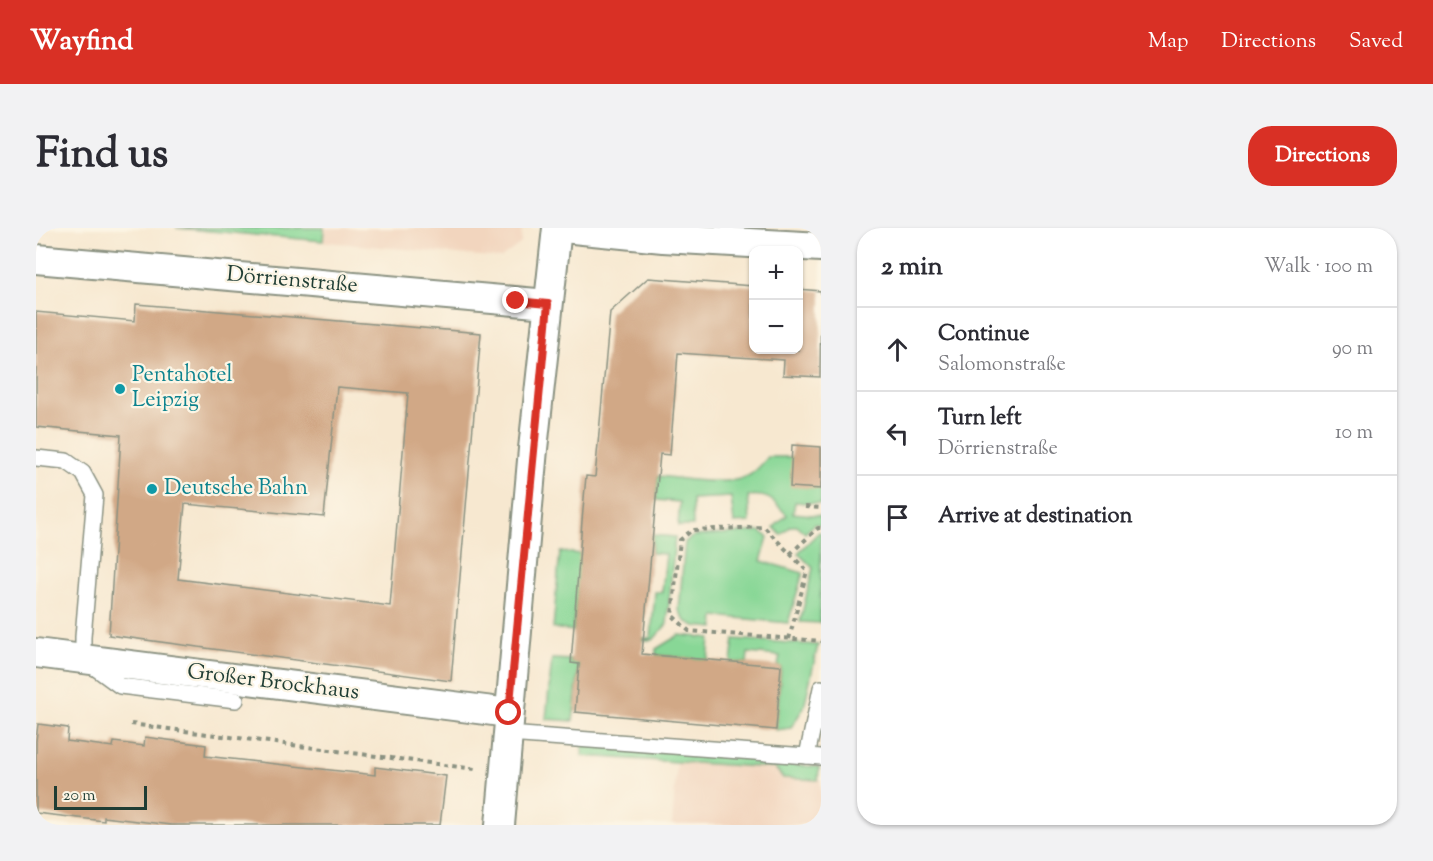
<!DOCTYPE html>
<meta charset="utf-8">
<style>
body{margin:0;font-family:"Sorts Mill Goudy",serif;background:#f2f2f3;color:#2b2b33}
.controls{position:absolute;right:18px;top:18px;display:grid;overflow:hidden;border-radius:12px;box-shadow:0 2px 4px #0004}
.controls button{width:54px;height:54px;display:grid;place-items:center;padding:0;border:0;border-bottom:2px solid #e1e1e2;background:#fff;color:#2b2b33;font:30px sans-serif}
.scale{position:absolute;left:18px;bottom:15px;width:93px;box-sizing:border-box;padding-left:6px;border:3px solid #1f3d34;border-top:0;font-size:16px;line-height:21px;white-space:nowrap;color:#1f3d34;-webkit-text-stroke:4px #fcf5e5;paint-order:stroke}
.stop{position:absolute;width:18px;height:18px;margin:-14px;border:4px solid #d93025;border-radius:50%;background:#fff}
.stop.end{background:#d93025;border-color:#fff;box-shadow:0 2px 6px #0008}
.list{margin:0;padding:0;list-style:none}
h2{display:flex;justify-content:space-between;align-items:center;height:78px;margin:0;padding:0 24px;font-size:26px}
h2 small{font-size:20px;font-weight:400;color:#7c7c81}
.list li{display:grid;grid-template-columns:39px 1fr auto;gap:18px;align-items:center;box-sizing:border-box;height:84px;padding:0 24px;border-top:2px solid #e1e1e2}
.list b{display:block;font-size:22px;white-space:nowrap}
.list p{margin:0;font-size:20px;white-space:nowrap;color:#7c7c81}
.list em{font-size:20px;font-style:normal;color:#7c7c81}
.icon{flex:none;width:33px;height:33px;fill:none;stroke:currentColor;stroke-width:2;stroke-linecap:round;stroke-linejoin:round}
.map{position:relative;flex:none;width:785px;height:597px;overflow:hidden;border-radius:24px}
header{display:flex;align-items:center;gap:36px;box-sizing:border-box;height:84px;padding:0 30px;background:#d93025;color:#fff}
header strong{font-size:28px}
nav{display:flex;gap:33px;margin-inline-start:auto;font-size:21px}
.intro{display:flex;align-items:center;justify-content:space-between;box-sizing:border-box;height:144px;padding:0 36px}
h1{margin:0;font-size:42px}
.button{padding:15px 27px;border-radius:24px;background:#d93025;color:#fff;font-size:21px;font-weight:700}
main{display:flex;gap:36px;padding:0 36px}
aside{flex:1;background:#fff;border-radius:24px;box-shadow:0 2px 4px #0004}
.map>svg:first-child{display:block}
.built{fill:#f2d5be}
.green{fill:#88d796;stroke:#548a65;stroke-width:1.5}
.building{fill:#d1a886;fill-rule:evenodd}
.lines{fill:none;stroke-linecap:round;stroke-linejoin:round}
.lane-casing{stroke:#8b9282;stroke-width:18}
.street-casing{stroke:#8b9282;stroke-width:32}
.path{stroke:#8b9282;stroke-width:4;stroke-dasharray:4.5 4.5;stroke-linecap:butt}
.lane{stroke:#fff;stroke-width:15}
.street{stroke:#fff;stroke-width:28}
.route{stroke:#d93025;stroke-width:8}
.culture-dot{fill:#0f9aa8;stroke:#fcf5e5;stroke-width:2}
.labels{text-anchor:middle;dominant-baseline:central;stroke-width:4.5;stroke-linejoin:round;paint-order:stroke}
.street-label{font-size:22px;fill:#1f3d34;stroke:#fcf5e5}
.culture-label{font-size:22px;fill:#0d838f;stroke:#fcf5e5;text-anchor:start}
</style>
<header>
<strong>Wayfind</strong>
<nav><a>Map</a><a>Directions</a><a>Saved</a></nav>
</header>
<div class="intro"><h1>Find us</h1><a class="button">Directions</a></div>
<main>
<div class="map">
<svg width="785" height="597" viewBox="0 0 785 597">
<rect width="100%" height="100%" fill="#fcf5e5"/>
<filter id="ink" filterUnits="userSpaceOnUse"><feTurbulence type="fractalNoise" baseFrequency=".0167" numOctaves="2"/><feDisplacementMap in="SourceGraphic" scale="12" xChannelSelector="R" yChannelSelector="G"/><feConvolveMatrix kernelMatrix="1 2 1 2 8 2 1 2 1" color-interpolation-filters="sRGB"/></filter>
<filter id="wash" filterUnits="userSpaceOnUse"><feTurbulence type="fractalNoise" baseFrequency=".008" numOctaves="4" result="noise"/><feDisplacementMap in="SourceGraphic" scale="24" xChannelSelector="R" yChannelSelector="G"/><feGaussianBlur stdDeviation="1.35" result="paint"/><feColorMatrix in="noise" values="0 0 0 0 0 0 0 0 0 0 0 0 0 0 0 0 0 1.4 0 .05"/><feComposite in="paint" operator="in"/></filter>
<g filter="url(#wash)">
<rect width="100%" height="100%" fill="#f7e8d0"/>
<g class="built">
<polygon points="140,0 486,0 485,15 465,30"/>
<polygon points="641,534 739,540 747,550 785,552 785,597 636,597"/>
</g>
<g class="green">
<polygon points="140,0 288,0 287,13"/>
<path d="M 732,229 L 756,229 L 785,261 L 785,276 L 759,274 L 757,285 L 785,288 L 785,297 L 779,296 L 769,305 L 761,298 L 755,298 L 745,307 L 738,299 L 751,287 C 737,273 733,265 712,268 L 714,294 L 698,295 L 695,269 L 656,271 L 657,298 L 642,298 L 644,274 L 620,272 L 622,248 C 646,250 691,259 712,248 C 720,244 726,236 732,229 Z"/>
<polygon points="724,303 732,309 725,333 767,345 752,395 679,388 678,400 659,398 649,393 643,382 649,314 658,308"/>
<polygon points="783,304 785,304 784,395 764,394 777,340 762,325"/>
<polygon points="617,307 639,309 631,396 617,412 608,412 608,410 615,410 619,364 626,364 630,326 615,325"/>
<polygon points="524,324 545,326 537,403 517,400"/>
<polygon points="643,407 674,410 672,432 620,427 620,421"/>
<polygon points="698,411 782,417 768,479 755,500 740,502 745,439 742,438 744,428 712,425 711,435 695,434"/>
<polygon points="516,431 535,432 535,435 543,436 537,493 510,491"/>
<polygon points="547,514 748,529 754,537 783,539 782,552 747,550 739,540 546,528"/>
</g>
<g id="blocks">
<g class="building">
<polygon points="612,50 717,58 717,122 762,122 762,61 785,63 784,149 747,147 748,132 642,125 634,227 624,226 606,426 745,438 740,502 539,484 543,436 535,435 546,293 550,248 559,249 574,84"/>
<path d="M 100,76 L 445,105 L 415,453 L 73,407 L 85,207 L 0,199 L 0,84 L 99,93 ZM 301,159 L 372,165 L 354,378 L 142,351 L 149,276 L 288,289 Z"/>
<polygon points="756,217 785,219 785,261 754,259"/>
<polygon points="2,496 32,500 31,513 77,519 78,514 108,518 109,509 170,517 169,528 339,547 339,539 410,548 404,597 135,597 68,589 68,593 0,585 0,513"/>
</g>
</g>
</g>
<g filter="url(#ink)">
<use href="#blocks" fill-opacity="0" stroke="#8b9282" stroke-width="1.5"/>
<g class="lines">
<g class="lane-casing">
<g id="lane">
<polyline points="0,230 30,233 47,245 59,267 47,409 47,431 84,458 200,472"/>
<polyline points="472,506 785,529"/>
<polyline points="771,528 785,460"/>
</g>
</g>
<g class="street-casing">
<g id="street">
<polyline points="527,0 627,10 785,19"/>
<polyline points="0,31 512,76"/>
<polyline points="0,425 473,485"/>
<polyline points="464,597 497,221 521,0"/>
</g>
</g>
<g class="path">
<polyline points="769,279 785,280"/>
<polyline points="754,326 782,300 785,300"/>
<polyline points="753,411 771,343 728,299 656,302 644,312 636,387 653,403 785,413"/>
<polyline points="95,496 439,541"/>
</g>
<use href="#lane" class="lane"/>
<use href="#street" class="street"/>
</g>
</g>
<g class="lines" filter="url(#ink)">
<polyline class="route" points="473,485 512,76 480,73"/>
</g>
<g class="culture-dot">
<circle cx="84" cy="161" r="6"/>
<circle cx="116" cy="261" r="6"/>
</g>
<g class="labels">
<g class="street-label">
<text transform="translate(256 53) rotate(5)">Dörrienstraße</text>
<text transform="translate(237 455) rotate(7)">Großer Brockhaus</text>
</g>
<g class="culture-label">
<text x="96" y="148">Pentahotel<tspan x="96" dy="25">Leipzig</tspan></text>
<text x="128" y="261">Deutsche Bahn</text>
</g>
</g>
</svg>
<div class="controls">
<button>+</button>
<button>−</button>
</div>
<div class="scale">20 m</div>
<div class="stop" style="left:473px;top:485px"></div>
<div class="stop end" style="left:480px;top:73px"></div>
</div>
<aside>
<h2>2 min<small>Walk · 100 m</small></h2>
<ul class="list">
<li><svg class="icon" aria-label="ahead" viewBox="0 0 24 24"><path d="M12 20V5M6 11l6-6 6 6"/></svg><div><b>Continue</b><p>Salomonstraße</p></div><em>90 m</em></li>
<li><svg class="icon" aria-label="left" viewBox="0 0 24 24"><path d="M17 20v-9H6M10 6l-5 5 5 5"/></svg><div><b>Turn left</b><p>Dörrienstraße</p></div><em>10 m</em></li>
<li><svg class="icon" aria-label="arrive" viewBox="0 0 24 24"><path d="M6 21V4h12l-3 4 3 4H6"/></svg><div><b>Arrive at destination</b></div></li>
</ul>
</aside>
</main>
